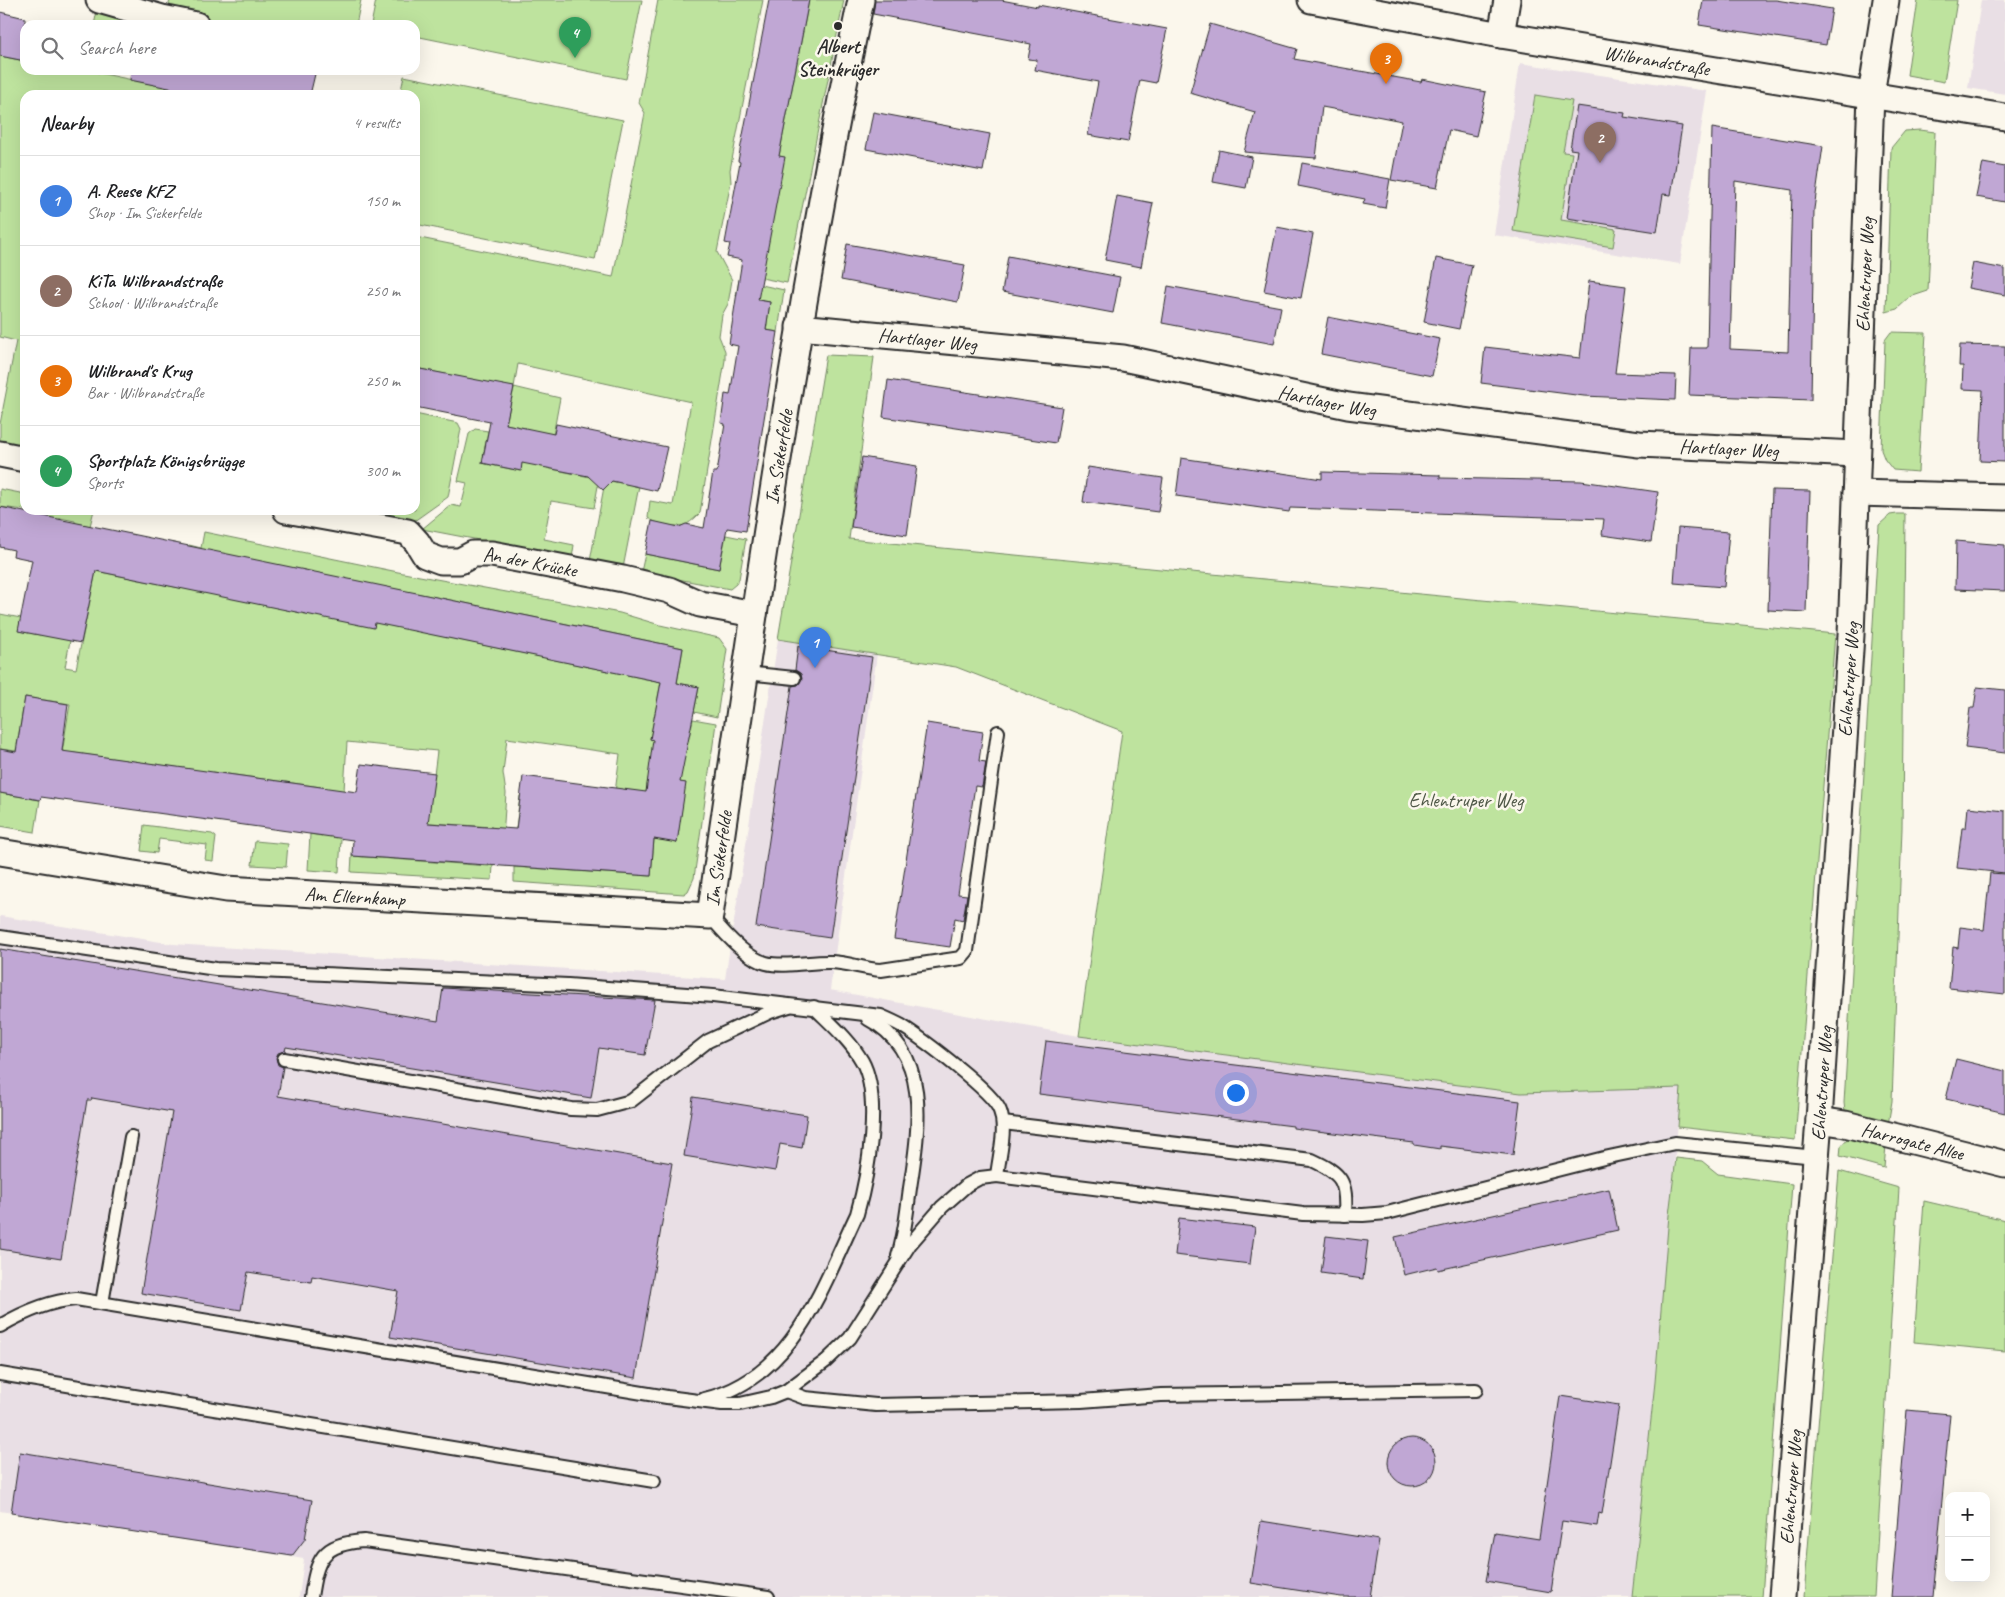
<!DOCTYPE html>
<meta charset="utf-8">
<style>
body{margin:0;font-family:Caveat,sans-serif;background:#f2f2f2;color:#202124}
.controls{position:absolute;right:15px;bottom:15px;display:grid;overflow:hidden;border-radius:10px;box-shadow:0 5px 20px #0002}
.controls button{width:45px;height:45px;display:grid;place-items:center;padding:0;border:0;border-bottom:1px solid #e0e0e0;background:#fff;color:#202124;font:25px sans-serif}
.you{position:absolute;left:1235px;top:1092px;width:18px;height:18px;margin:-12px;border:4px solid #fff;border-radius:50%;background:#1a73e8;box-shadow:0 0 0 8px #1a73e833}
.badge{display:grid;place-items:center;width:32px;height:32px;border-radius:50%;background:#7c3aed;color:#fff;font-size:16px;font-weight:700}
.pin{position:absolute;translate:-50% -41px;filter:drop-shadow(0 1px 2px #0008)}
.pin::after{content:'';position:absolute;top:26px;width:18px;height:15px;background:inherit;clip-path:polygon(0 0,100% 0,50% 100%)}
.list{margin:0;padding:0;list-style:none}
h2{display:flex;justify-content:space-between;align-items:center;height:65px;margin:0;padding:0 20px;font-size:21px}
h2 small{font-size:16px;font-weight:400;color:#757577}
.list li{display:grid;grid-template-columns:32px 1fr auto;gap:15px;align-items:center;box-sizing:border-box;height:90px;padding:0 20px;border-top:1px solid #e0e0e0}
.list b{display:block;font-size:19px;white-space:nowrap}
.list p{margin:0;font-size:16px;white-space:nowrap;color:#757577}
.list em{font-size:16px;font-style:normal;color:#757577}
.icon{flex:none;width:28px;height:28px;fill:none;stroke:currentColor;stroke-width:2;stroke-linecap:round;stroke-linejoin:round}
.map{position:relative;flex:none;width:2005px;height:1597px;overflow:hidden}
.search{position:absolute;background:#fff;box-shadow:0 5px 20px #0002;left:20px;top:20px;width:400px;height:55px;display:flex;align-items:center;gap:12px;box-sizing:border-box;padding:0 18px;border-radius:15px;color:#757577;font-size:19px}
.panel{position:absolute;background:#fff;box-shadow:0 5px 20px #0002;left:20px;top:90px;width:400px;height:425px;border-radius:15px}
.map>svg:first-child{display:block}
.built{fill:#e9dfe5}
.green{fill:#bee39e;stroke:#748764}
.building{fill:#c0a7d4;stroke:#2b2b2b;fill-rule:evenodd}
.lines{fill:none;stroke-linecap:round;stroke-linejoin:round}
.service-casing{stroke:#2b2b2b;stroke-width:16}
.minor-casing{stroke:#2b2b2b;stroke-width:29}
.service{stroke:#fbf7ec;stroke-width:12}
.minor{stroke:#fbf7ec;stroke-width:25}
.poi-dot{fill:#2b2b2b;stroke:#fbf7ec;stroke-width:2}
.labels{text-anchor:middle;dominant-baseline:central;stroke-width:5;stroke-linejoin:round;paint-order:stroke}
.poi-label{font-size:20px;font-weight:bold;fill:#2b2b2b;stroke:#fbf7ec}
.street-label{font-size:20px;fill:#2b2b2b;stroke:#fbf7ec}
.park-label{font-size:20px;fill:#505948;stroke:#fbf7ec}
</style>
<div class="map">
<svg width="2005" height="1597" viewBox="0 0 2005 1597">
<rect width="100%" height="100%" fill="#fbf7ec"/>
<filter id="ink" filterUnits="userSpaceOnUse"><feTurbulence type="fractalNoise" baseFrequency=".02" numOctaves="2"/><feDisplacementMap in="SourceGraphic" scale="10" xChannelSelector="R" yChannelSelector="G"/><feConvolveMatrix kernelMatrix="1 2 1 2 8 2 1 2 1" color-interpolation-filters="sRGB"/></filter>
<g filter="url(#ink)">
<g class="built">
<polygon points="1981,0 2005,0 2005,94 1968,88"/>
<polygon points="1520,63 1707,91 1680,264 1494,235"/>
<polygon points="778,639 877,654 830,990 1079,1036 1521,1093 1681,1088 1655,1382 1632,1597 299,1597 304,1559 0,1511 0,916 173,944 725,979"/>
</g>
<g class="green">
<polygon points="170,0 361,0 356,25 232,25 167,12"/>
<polygon points="376,0 642,0 626,79 415,36 415,25 371,25"/>
<path d="M 658,0 L 763,0 L 730,170 L 731,182 L 717,252 L 732,280 L 728,304 L 722,315 L 719,336 L 725,351 L 725,360 L 700,513 C 696,517 692,521 687,524 C 678,529 656,524 648,518 L 650,501 L 673,505 L 691,402 L 518,364 L 514,387 L 560,398 L 547,468 L 595,478 L 598,486 L 594,508 L 551,501 L 544,539 L 574,545 L 572,558 L 422,529 L 451,505 L 461,507 L 467,483 L 458,481 L 469,434 L 475,429 L 488,431 L 482,463 L 520,471 L 529,429 L 506,424 L 514,388 L 415,368 L 415,237 L 613,277 L 645,113 L 639,103 Z"/>
<polygon points="809,0 844,0 787,283 761,278 779,156"/>
<polygon points="1918,0 1957,0 1944,82 1907,75"/>
<polygon points="97,11 164,25 94,25"/>
<polygon points="0,56 25,61 25,70 85,70 204,95 25,95 25,446 0,441 0,424 16,341 0,337"/>
<polygon points="404,76 623,120 595,260 415,224 415,95 400,95"/>
<polygon points="1535,95 1572,101 1563,152 1572,153 1561,220 1616,229 1613,247 1513,231"/>
<polygon points="1920,130 1935,132 1928,291 1910,297 1897,309 1886,312 1891,148 1905,131"/>
<polygon points="739,280 784,290 778,332 766,330 770,302 736,296"/>
<polygon points="1891,332 1926,333 1918,472 1893,470 1885,460 1881,450 1885,340"/>
<polygon points="826,355 874,357 849,539 1835,634 1795,1140 1678,1127 1681,1088 1521,1093 1079,1036 1122,731 956,667 778,639"/>
<polygon points="415,414 458,423 461,429 448,497 410,524 375,516 376,510 415,510"/>
<polygon points="610,481 639,486 623,568 590,561 604,487"/>
<polygon points="0,489 25,494 25,510 94,510 90,526 75,523 75,521 60,518 60,520 25,513 25,510 0,507"/>
<polygon points="1897,514 1905,514 1902,828 1892,1101 1888,1125 1850,1114 1845,1111 1844,1103 1879,525 1890,515"/>
<polygon points="204,532 398,572 620,613 660,625 719,638 727,649 717,717 694,712 699,687 677,683 683,648 416,593 407,629 661,682 650,739 687,746 693,719 716,723 694,878 688,891 684,894 514,882 514,867 651,876 654,839 677,842 685,783 648,778 640,837 560,831 561,816 546,816 545,830 516,828 520,796 613,808 620,754 507,738 503,773 506,793 502,852 494,852 492,880 351,872 352,856 489,866 492,827 355,818 358,789 431,799 437,751 347,742 339,872 308,870 310,834 322,836 328,788 213,772 210,790 204,790 204,785 194,784 193,788 187,787 189,769 74,753 72,761 61,759 70,704 25,697 16,751 0,749 0,614 21,618 19,631 40,635 43,619 73,625 65,667 76,669 96,571 180,588 183,575 188,576 191,562 186,561 189,545 201,548"/>
<polygon points="726,535 746,539 739,579 736,584 730,589 641,572 645,554 719,569"/>
<polygon points="0,793 40,800 35,832 0,826"/>
<polygon points="144,825 212,834 216,837 213,861 205,860 207,845 159,839 157,853 141,851"/>
<polygon points="255,841 288,844 286,867 252,865"/>
<polygon points="1853,1138 1886,1145 1884,1168 1840,1156 1841,1146 1847,1139"/>
<polygon points="1676,1158 1702,1161 1718,1174 1792,1184 1762,1597 1632,1597 1655,1382 1669,1215"/>
<polygon points="1839,1171 1899,1188 1874,1597 1804,1597"/>
<polygon points="1924,1201 2005,1220 2005,1351 1914,1342"/>
</g>
<g class="building">
<polygon points="769,0 809,0 779,156 785,157 758,300 770,302 766,330 778,332 746,531 727,528 719,569 645,554 652,521 679,527 686,524 704,528 713,472 717,472 725,424 721,423 725,394 730,395 738,346 729,344 742,260 727,257 730,244 725,243 740,162 738,161"/>
<polygon points="875,0 1001,0 1038,7 1038,5 1167,29 1156,83 1140,80 1128,142 1088,135 1098,82 1035,70 1037,60 1028,59 1031,44 873,14"/>
<polygon points="1703,0 1776,0 1832,9 1826,45 1699,25"/>
<polygon points="0,12 25,18 25,61 0,56"/>
<polygon points="1210,24 1297,49 1294,59 1421,82 1422,79 1486,92 1476,136 1449,130 1437,188 1391,180 1402,121 1361,113 1360,114 1322,107 1316,158 1244,152 1255,112 1190,93"/>
<polygon points="131,70 316,70 310,95 203,95 130,80"/>
<polygon points="1577,106 1625,113 1624,117 1682,126 1671,195 1663,194 1657,232 1567,218 1577,150 1570,149"/>
<polygon points="873,112 990,134 983,171 866,149"/>
<path d="M 1712,128 L 1823,146 L 1814,209 L 1811,400 L 1689,395 L 1691,348 L 1707,348 ZM 1735,181 L 1792,190 L 1788,352 L 1730,349 Z"/>
<polygon points="1219,150 1252,157 1246,188 1213,182"/>
<polygon points="1302,163 1390,179 1385,208 1363,204 1365,199 1298,186"/>
<polygon points="1983,163 2005,167 2005,202 1976,197"/>
<polygon points="1117,196 1153,203 1141,267 1105,260"/>
<polygon points="1277,227 1313,234 1301,298 1264,291"/>
<polygon points="847,244 965,265 958,302 841,280"/>
<polygon points="1008,256 1120,277 1113,313 1002,292"/>
<polygon points="1436,258 1472,265 1459,329 1424,322"/>
<polygon points="1973,263 2005,269 2005,295 1968,288"/>
<polygon points="1589,281 1626,286 1615,373 1676,375 1675,400 1584,396 1481,383 1485,347 1580,358"/>
<polygon points="1168,286 1281,307 1274,344 1162,323"/>
<polygon points="1328,317 1440,339 1432,376 1321,354"/>
<polygon points="1960,345 2005,346 2005,462 1980,461 1983,390 1962,389 1963,366 1959,366"/>
<polygon points="415,368 514,387 506,424 554,434 556,424 667,447 657,491 612,481 603,490 588,476 522,463 521,471 482,463 490,422 415,407"/>
<polygon points="888,380 1062,407 1056,443 883,417"/>
<polygon points="862,457 917,466 907,535 851,527"/>
<polygon points="1181,458 1322,479 1322,472 1440,475 1440,478 1581,481 1658,492 1651,542 1602,535 1604,519 1290,508 1289,512 1176,496"/>
<polygon points="1088,467 1163,478 1158,512 1083,502"/>
<polygon points="1772,490 1810,491 1806,612 1768,610"/>
<polygon points="0,507 683,648 677,683 699,687 680,782 686,783 677,843 654,839 651,876 352,856 353,840 41,797 40,800 0,793 0,749 16,752 25,697 68,704 62,751 357,792 361,764 435,773 428,823 516,829 523,776 646,792 653,740 650,739 661,682 375,623 374,628 96,571 81,643 18,631 32,560 13,556 14,550 0,547"/>
<polygon points="1678,528 1729,532 1724,587 1674,583"/>
<polygon points="1956,541 2005,545 2005,591 1955,589"/>
<polygon points="798,646 872,657 830,938 756,927 792,686 798,685 802,679 801,674 795,670"/>
<polygon points="1977,687 2005,690 2005,753 1965,748 1970,708 1974,708"/>
<polygon points="927,723 983,732 979,761 986,762 982,787 975,786 958,894 967,895 963,920 955,918 950,947 894,939"/>
<polygon points="1968,807 2005,811 2005,873 1957,868 1962,828 1966,828"/>
<polygon points="1990,873 2005,874 2005,994 1949,988 1953,947 1958,948 1960,927 1984,930"/>
<polygon points="0,949 438,1021 443,988 655,1000 645,1055 599,1048 591,1098 286,1047 285,1051 278,1053 276,1058 278,1065 283,1067 278,1096 672,1163 636,1378 390,1337 398,1291 312,1276 311,1282 248,1272 241,1310 141,1293 172,1112 92,1098 91,1100 87,1100 61,1259 0,1249"/>
<polygon points="1046,1041 1520,1101 1513,1155 1440,1146 1440,1149 1414,1145 1414,1143 1293,1128 1293,1126 1039,1094"/>
<polygon points="1956,1059 2005,1071 2005,1113 1946,1099"/>
<polygon points="693,1097 807,1115 802,1148 780,1144 775,1171 684,1156"/>
<polygon points="1609,1189 1618,1230 1438,1270 1437,1267 1404,1275 1395,1237"/>
<polygon points="1179,1218 1255,1227 1250,1264 1175,1255"/>
<polygon points="1326,1236 1368,1241 1363,1279 1321,1273"/>
<polygon points="1560,1396 1619,1405 1602,1514 1599,1513 1597,1526 1562,1521 1551,1592 1486,1581 1495,1532 1539,1539"/>
<polygon points="1907,1410 1950,1414 1933,1597 1891,1597"/>
<circle cx="1412" cy="1462" r="24"/>
<polygon points="20,1452 312,1500 305,1539 292,1556 11,1513"/>
<polygon points="1261,1521 1379,1540 1370,1597 1341,1597 1251,1583"/>
</g>
<g class="lines">
<g class="service-casing">
<g id="service">
<polyline points="746,673 794,678"/>
<path d="M 710,916 C 723,932 746,958 766,963 C 785,968 812,961 832,962 C 849,963 864,969 881,970 L 961,958 L 967,951 L 998,732"/>
<path d="M 0,937 L 216,969 L 568,985 L 713,996 L 881,1016 C 888,1019 895,1022 902,1026 C 921,1038 994,1092 1000,1111 C 1007,1130 999,1156 997,1176 L 1303,1214 L 1363,1215 L 1387,1213 L 1604,1158 L 1675,1143 L 1816,1157"/>
<path d="M 868,1019 C 932,1052 919,1129 910,1188 C 907,1210 905,1234 898,1256"/>
<polyline points="284,1059 571,1109 597,1110 631,1101 708,1041 770,1012 789,1006"/>
<path d="M 1003,1123 L 1312,1160 C 1342,1174 1347,1181 1345,1215"/>
<polyline points="102,1303 131,1137"/>
<path d="M 0,1326 C 24,1312 49,1301 76,1299 L 667,1397 L 722,1404 L 740,1404 L 771,1397 L 786,1391 L 826,1361 L 850,1338 L 910,1244 L 942,1207 L 967,1185 L 980,1178 L 997,1176"/>
<polyline points="0,1374 654,1481"/>
<polyline points="786,1391 805,1398 876,1405 1081,1401 1161,1395 1476,1390"/>
<path d="M 704,1399 C 793,1379 822,1287 857,1214 C 868,1176 882,1097 862,1061 C 850,1040 831,1024 814,1007"/>
<path d="M 311,1597 C 317,1559 321,1544 364,1541 L 768,1597"/>
</g>
</g>
<g class="minor-casing">
<g id="minor">
<polyline points="99,0 162,18 196,25"/>
<path id="s1" d="M 1311,0 L 1501,35 L 2005,117"/>
<polyline points="1501,35 1507,0"/>
<path id="s2" d="M 799,327 L 1123,358 L 1348,406 L 1639,444 L 1857,454"/>
<polyline points="0,454 25,459"/>
<polyline points="1856,493 2005,497"/>
<path id="s3" d="M 286,510 L 408,532 L 417,542 L 425,555 L 441,561 L 460,561 L 473,554 L 492,554 L 623,579 L 669,590 L 700,604 L 754,614"/>
<path id="s4" d="M 0,852 L 226,889 L 710,916 C 754,610 798,303 861,0"/>
<path id="s5" d="M 1819,1120 L 1845,1124 L 2005,1164"/>
<path id="s6" d="M 1782,1597 L 1819,1120 L 1851,635 L 1871,95 L 1886,0"/>
</g>
</g>
<use href="#service" class="service"/>
<use href="#minor" class="minor"/>
</g>
</g>
<circle class="poi-dot" cx="838" cy="26" r="5"/>
<g class="labels">
<g class="poi-label">
<text x="838" y="46">Albert<tspan x="838" dy="23">Steinkrüger</tspan></text>
</g>
<g class="street-label">
<text stroke="none"><textPath href="#s1" startOffset="351">Wilbrandstraße</textPath></text>
<text stroke="none"><textPath href="#s6" startOffset="1325">Ehlentruper Weg</textPath></text>
<text stroke="none"><textPath href="#s2" startOffset="129">Hartlager Weg</textPath></text>
<text stroke="none"><textPath href="#s2" startOffset="534">Hartlager Weg</textPath></text>
<text stroke="none"><textPath href="#s2" startOffset="939">Hartlager Weg</textPath></text>
<text stroke="none"><textPath href="#s4" startOffset="1178">Im Siekerfelde</textPath></text>
<text stroke="none"><textPath href="#s3" startOffset="261">An der Krücke</textPath></text>
<text stroke="none"><textPath href="#s6" startOffset="920">Ehlentruper Weg</textPath></text>
<text stroke="none"><textPath href="#s4" startOffset="772">Im Siekerfelde</textPath></text>
<text stroke="none"><textPath href="#s4" startOffset="358">Am Ellernkamp</textPath></text>
<text stroke="none"><textPath href="#s6" startOffset="515">Ehlentruper Weg</textPath></text>
<text stroke="none"><textPath href="#s5" startOffset="96">Harrogate Allee</textPath></text>
<text stroke="none"><textPath href="#s6" startOffset="110">Ehlentruper Weg</textPath></text>
</g>
<g class="park-label">
<text x="1466" y="800">Ehlentruper Weg</text>
</g>
</g>
</svg>
<div class="controls">
<button>+</button>
<button>−</button>
</div>
<div class="you"></div>
<div class="pin badge" style="left:815px;top:668px;background:#3f7fe0">1</div>
<div class="pin badge" style="left:1600px;top:163px;background:#8d6e63">2</div>
<div class="pin badge" style="left:1386px;top:84px;background:#e8710a">3</div>
<div class="pin badge" style="left:575px;top:58px;background:#2e9e5b">4</div>
<div class="search"><svg class="icon" aria-label="search" viewBox="0 0 24 24"><circle cx="10" cy="10" r="6"/><path d="M15 15l6 6"/></svg>Search here</div>
<section class="panel">
<h2>Nearby<small>4 results</small></h2>
<ul class="list">
<li><span class="badge" style="background:#3f7fe0">1</span><div><b>A. Reese KFZ</b><p>Shop · Im Siekerfelde</p></div><em>150 m</em></li>
<li><span class="badge" style="background:#8d6e63">2</span><div><b>KiTa Wilbrandstraße</b><p>School · Wilbrandstraße</p></div><em>250 m</em></li>
<li><span class="badge" style="background:#e8710a">3</span><div><b>Wilbrand's Krug</b><p>Bar · Wilbrandstraße</p></div><em>250 m</em></li>
<li><span class="badge" style="background:#2e9e5b">4</span><div><b>Sportplatz Königsbrügge</b><p>Sports</p></div><em>300 m</em></li>
</ul>
</section>
</div>
